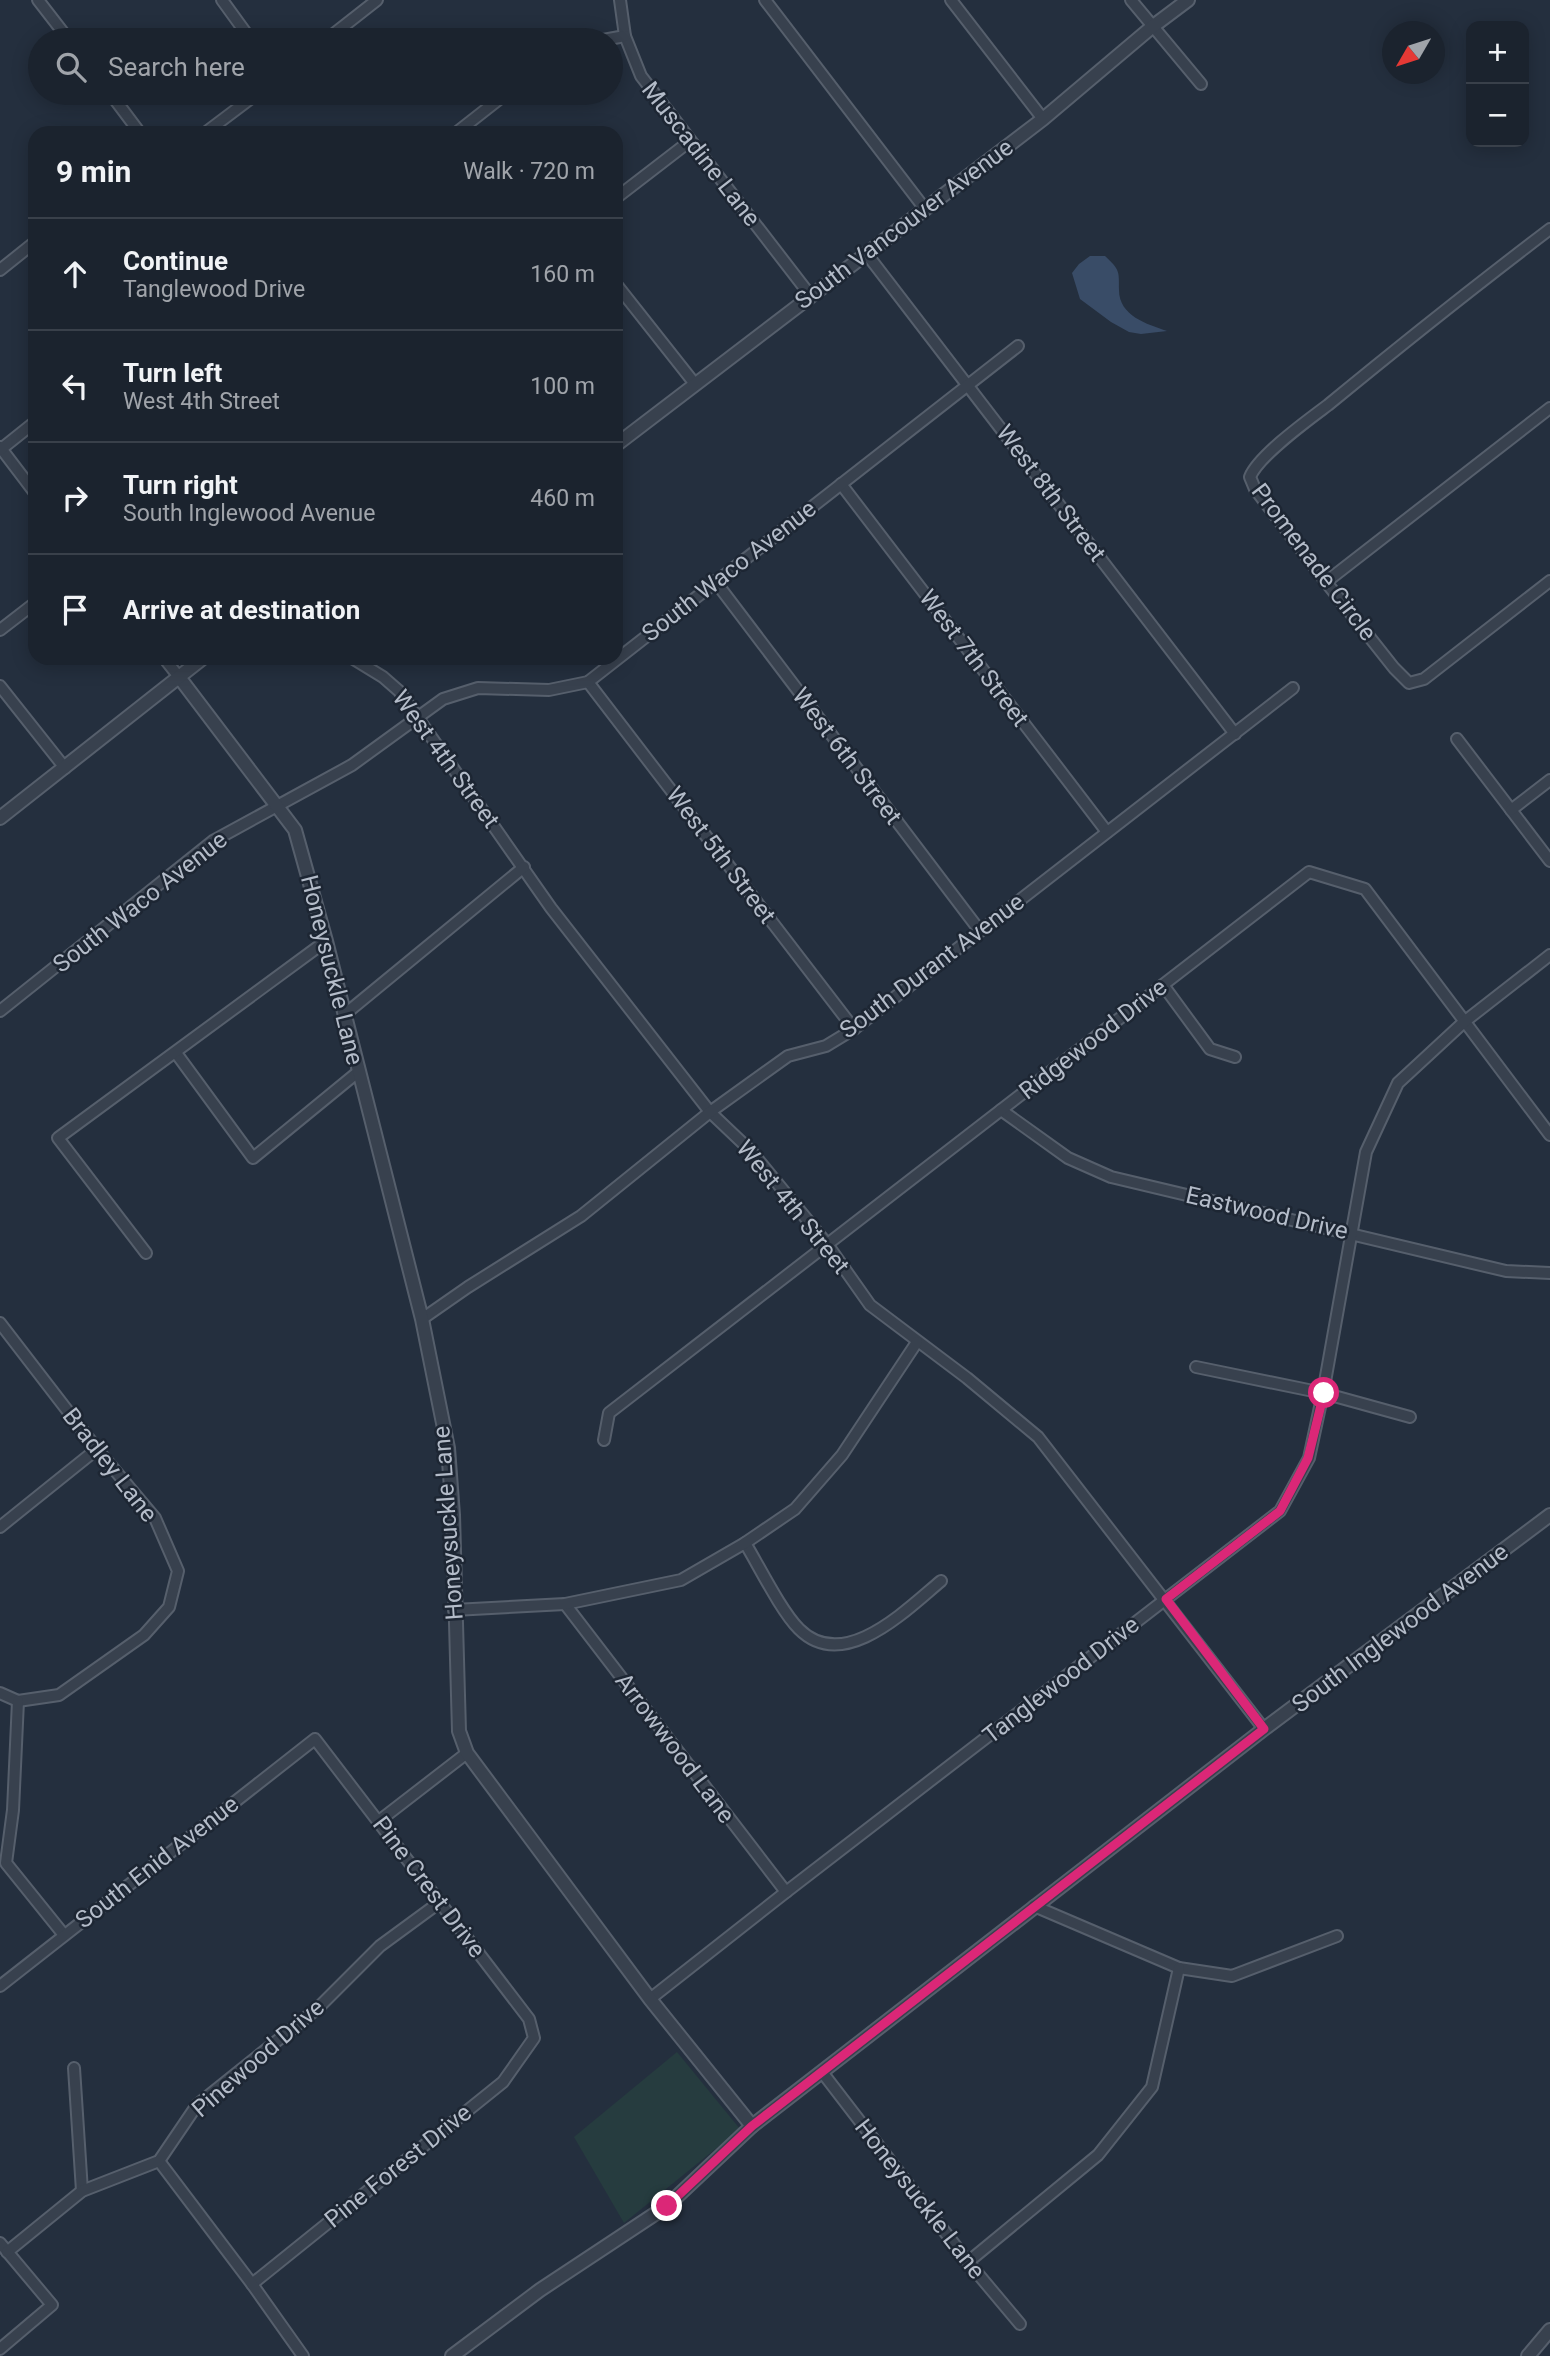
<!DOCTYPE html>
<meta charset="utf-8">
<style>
body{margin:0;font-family:Roboto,sans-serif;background:#282f3a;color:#f1f3f6}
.controls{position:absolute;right:21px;top:21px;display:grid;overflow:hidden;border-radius:14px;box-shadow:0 4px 18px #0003}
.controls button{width:63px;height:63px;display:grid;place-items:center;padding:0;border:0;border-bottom:2px solid #39404a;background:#1b232e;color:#f1f3f6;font:35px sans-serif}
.compass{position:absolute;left:1382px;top:21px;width:63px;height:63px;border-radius:50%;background:#1b232e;box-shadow:0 4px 18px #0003;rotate:231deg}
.stop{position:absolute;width:21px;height:21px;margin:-16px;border:5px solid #db2777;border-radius:50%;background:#fff}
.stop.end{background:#db2777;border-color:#fff;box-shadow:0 2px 7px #0008}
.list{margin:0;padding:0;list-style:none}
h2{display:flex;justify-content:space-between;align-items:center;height:91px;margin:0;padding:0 28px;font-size:30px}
h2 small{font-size:23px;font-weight:400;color:#a0a4aa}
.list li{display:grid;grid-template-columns:46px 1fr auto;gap:21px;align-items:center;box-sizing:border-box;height:112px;padding:0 28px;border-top:2px solid #39404a}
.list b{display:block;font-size:26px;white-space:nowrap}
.list p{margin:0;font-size:23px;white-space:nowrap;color:#a0a4aa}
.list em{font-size:23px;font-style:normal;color:#a0a4aa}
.icon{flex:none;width:38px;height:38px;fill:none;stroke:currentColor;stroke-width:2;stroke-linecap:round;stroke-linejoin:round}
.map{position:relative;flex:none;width:1550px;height:2356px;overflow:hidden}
.search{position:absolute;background:#1b232e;box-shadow:0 4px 18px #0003;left:28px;top:28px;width:595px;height:77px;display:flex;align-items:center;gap:18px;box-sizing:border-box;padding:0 24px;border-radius:38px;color:#a0a4aa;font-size:26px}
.panel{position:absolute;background:#1b232e;box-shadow:0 4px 18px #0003;left:28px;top:126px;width:595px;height:539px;border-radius:21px}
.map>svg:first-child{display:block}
.green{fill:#263c3f}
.water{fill:#394c67}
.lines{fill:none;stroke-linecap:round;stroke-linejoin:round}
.minor-casing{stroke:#565f6c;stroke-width:14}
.tertiary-casing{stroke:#565f6c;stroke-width:16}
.minor{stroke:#38414e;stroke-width:10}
.tertiary{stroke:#38414e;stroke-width:12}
.route{stroke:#db2777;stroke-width:9}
.labels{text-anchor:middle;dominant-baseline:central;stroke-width:5;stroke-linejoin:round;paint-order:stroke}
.street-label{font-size:24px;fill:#b4bcc9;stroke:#1d2633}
</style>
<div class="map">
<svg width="1550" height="2356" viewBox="0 0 1550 2356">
<rect width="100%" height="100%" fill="#242f3e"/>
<polygon class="green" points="677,2052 740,2129 624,2223 574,2137"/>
<path class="water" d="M 1090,256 L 1105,256 C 1120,270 1119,271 1119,290 C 1119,316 1147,324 1167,331 L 1141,334 L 1129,332 L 1111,322 L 1080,299 L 1072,273 L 1079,264 Z"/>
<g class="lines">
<g class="minor-casing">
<g id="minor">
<polyline points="38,0 69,40"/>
<polyline points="222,0 251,40"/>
<polyline points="620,0 625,36 641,76 810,295"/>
<polyline points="765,0 925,209"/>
<polyline points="951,0 1043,119"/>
<polyline points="1131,0 1201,84"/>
<polyline points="326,40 377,0"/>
<polyline points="603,40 625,36"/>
<polyline points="110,93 140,133"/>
<polyline points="205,133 258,93"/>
<polyline points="456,133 507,93"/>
<polyline points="616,198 690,141"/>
<path d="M 1550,229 C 1475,286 1401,345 1328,405 C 1308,420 1258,456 1250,477 L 1255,489 L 1326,582 L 1394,668 L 1409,683 L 1424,679 L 1550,581"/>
<polyline points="866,253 1235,734"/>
<polyline points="0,270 35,242"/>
<polyline points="616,284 695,384"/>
<polyline points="0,447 35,493"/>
<polyline points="0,450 35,422"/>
<polyline points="841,484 1107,832"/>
<polyline points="715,581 980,931"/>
<polyline points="1326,582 1550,408"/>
<polyline points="0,630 35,603"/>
<polyline points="164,658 179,677"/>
<polyline points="352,658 383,677 399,691 551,908 710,1112 751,1151 827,1244 870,1305 967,1378 1038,1437 1264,1729"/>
<polyline points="588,682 854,1029"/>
<polyline points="0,686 65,768"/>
<polyline points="1457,739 1550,861"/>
<polyline points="1511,810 1550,780"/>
<polyline points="1163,985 1210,1049 1235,1057"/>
<polyline points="0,1011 213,841 352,765 443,699 478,688 549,690 588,682 1018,346"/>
<polyline points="344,1015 524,867"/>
<polyline points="176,1053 253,1158 358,1072"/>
<polyline points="1001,1110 1068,1158 1111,1177 1506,1271 1550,1273"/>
<polyline points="146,1253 58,1138 326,941"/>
<polyline points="422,1319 468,1287 581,1216 710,1112 788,1056 826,1046 854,1029 1293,688"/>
<polyline points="0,1323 97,1449 155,1518 178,1571 169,1607 144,1635 59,1695 18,1701"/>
<polyline points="1196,1367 1323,1393 1410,1417"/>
<polyline points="604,1440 609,1413 1309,872 1365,889 1550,1135"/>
<polyline points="0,1527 97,1449"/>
<path d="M 745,1543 C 759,1566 781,1611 799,1629 C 844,1674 907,1609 941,1581"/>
<polyline points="565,1604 786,1892"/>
<polyline points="454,1610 565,1604 681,1580 745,1543 795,1509 842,1455 917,1342"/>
<polyline points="0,1693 18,1701"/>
<polyline points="18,1701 13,1810 6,1863 64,1935"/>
<polyline points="379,1821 467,1753"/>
<polyline points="1034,1906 1179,1968 1232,1976 1337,1936"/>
<polyline points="0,1986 315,1739 529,2019 534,2038 503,2082 252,2284"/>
<polyline points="650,1999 786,1892 1280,1511 1309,1458 1323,1393 1366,1152 1398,1083 1464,1022 1550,955"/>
<polyline points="74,2068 82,2191"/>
<polyline points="822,2072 968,2262 1020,2324"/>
<polyline points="159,2161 252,2284 303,2356"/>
<polyline points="0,2243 52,2305 0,2349"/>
<polyline points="7,2252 82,2191 159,2161 197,2105 318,2008 380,1946 440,1902"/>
<polyline points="968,2262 1098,2155 1152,2087 1179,1968"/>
</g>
</g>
<g class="tertiary-casing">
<g id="tertiary">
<polyline points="616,445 1043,119 1152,27 1188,0"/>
<polyline points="179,677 295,830 326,941 422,1319 448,1448 453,1515 459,1731 467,1753 650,1999 752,2126"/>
<polyline points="0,818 203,658"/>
<polyline points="452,2356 540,2290 667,2206 752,2126 1264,1729 1550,1515"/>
<polyline points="1528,2356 1550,2330"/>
</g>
</g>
<use href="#minor" class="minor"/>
<use href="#tertiary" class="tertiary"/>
</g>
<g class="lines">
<polyline class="route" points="667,2206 752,2126 1264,1729 1166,1599 1280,1511 1308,1458 1324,1393"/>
</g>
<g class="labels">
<g class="street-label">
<text transform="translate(701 154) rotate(52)">Muscadine Lane</text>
<text transform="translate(904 224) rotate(-37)">South Vancouver Avenue</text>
<text transform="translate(1051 493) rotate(53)">West 8th Street</text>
<text transform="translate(1314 562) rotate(53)">Promenade Circle</text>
<text transform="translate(729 571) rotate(-38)">South Waco Avenue</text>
<text transform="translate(974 658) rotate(53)">West 7th Street</text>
<text transform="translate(847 756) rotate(53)">West 6th Street</text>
<text transform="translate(446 759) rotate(54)">West 4th Street</text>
<text transform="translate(721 855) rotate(53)">West 5th Street</text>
<text transform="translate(140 902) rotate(-38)">South Waco Avenue</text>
<text transform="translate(932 966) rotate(-37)">South Durant Avenue</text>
<text transform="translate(332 970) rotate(76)">Honeysuckle Lane</text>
<text transform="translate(1093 1039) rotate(-38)">Ridgewood Drive</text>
<text transform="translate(793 1207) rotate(51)">West 4th Street</text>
<text transform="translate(1267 1213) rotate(13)">Eastwood Drive</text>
<text transform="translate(110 1465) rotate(52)">Bradley Lane</text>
<text transform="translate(448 1523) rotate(-94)">Honeysuckle Lane</text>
<text transform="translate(1400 1628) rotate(-37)">South Inglewood Avenue</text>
<text transform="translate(1061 1680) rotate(-38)">Tanglewood Drive</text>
<text transform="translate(675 1748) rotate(53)">Arrowwood Lane</text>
<text transform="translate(157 1862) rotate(-38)">South Enid Avenue</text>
<text transform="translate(429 1887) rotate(53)">Pine Crest Drive</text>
<text transform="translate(258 2058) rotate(-41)">Pinewood Drive</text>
<text transform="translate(398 2166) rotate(-39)">Pine Forest Drive</text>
<text transform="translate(920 2199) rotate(52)">Honeysuckle Lane</text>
</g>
</g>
</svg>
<div class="controls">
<button>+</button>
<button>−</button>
</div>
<svg class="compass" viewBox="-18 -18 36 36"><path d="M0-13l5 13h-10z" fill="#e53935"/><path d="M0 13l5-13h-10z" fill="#a0a4aa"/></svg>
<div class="stop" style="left:1324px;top:1393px"></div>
<div class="stop end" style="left:667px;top:2206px"></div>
<div class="search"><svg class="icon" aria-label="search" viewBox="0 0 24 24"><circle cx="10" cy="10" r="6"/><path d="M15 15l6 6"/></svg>Search here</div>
<section class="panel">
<h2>9 min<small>Walk · 720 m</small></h2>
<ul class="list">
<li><svg class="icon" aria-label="ahead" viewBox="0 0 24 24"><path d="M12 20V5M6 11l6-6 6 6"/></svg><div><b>Continue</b><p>Tanglewood Drive</p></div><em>160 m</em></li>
<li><svg class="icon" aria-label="left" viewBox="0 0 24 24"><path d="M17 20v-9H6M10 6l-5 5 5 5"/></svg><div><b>Turn left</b><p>West 4th Street</p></div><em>100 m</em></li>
<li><svg class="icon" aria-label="right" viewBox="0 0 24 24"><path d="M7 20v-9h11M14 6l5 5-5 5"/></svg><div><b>Turn right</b><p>South Inglewood Avenue</p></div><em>460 m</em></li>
<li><svg class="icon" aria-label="arrive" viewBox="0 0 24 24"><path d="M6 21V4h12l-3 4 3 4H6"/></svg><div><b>Arrive at destination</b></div></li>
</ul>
</section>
</div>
